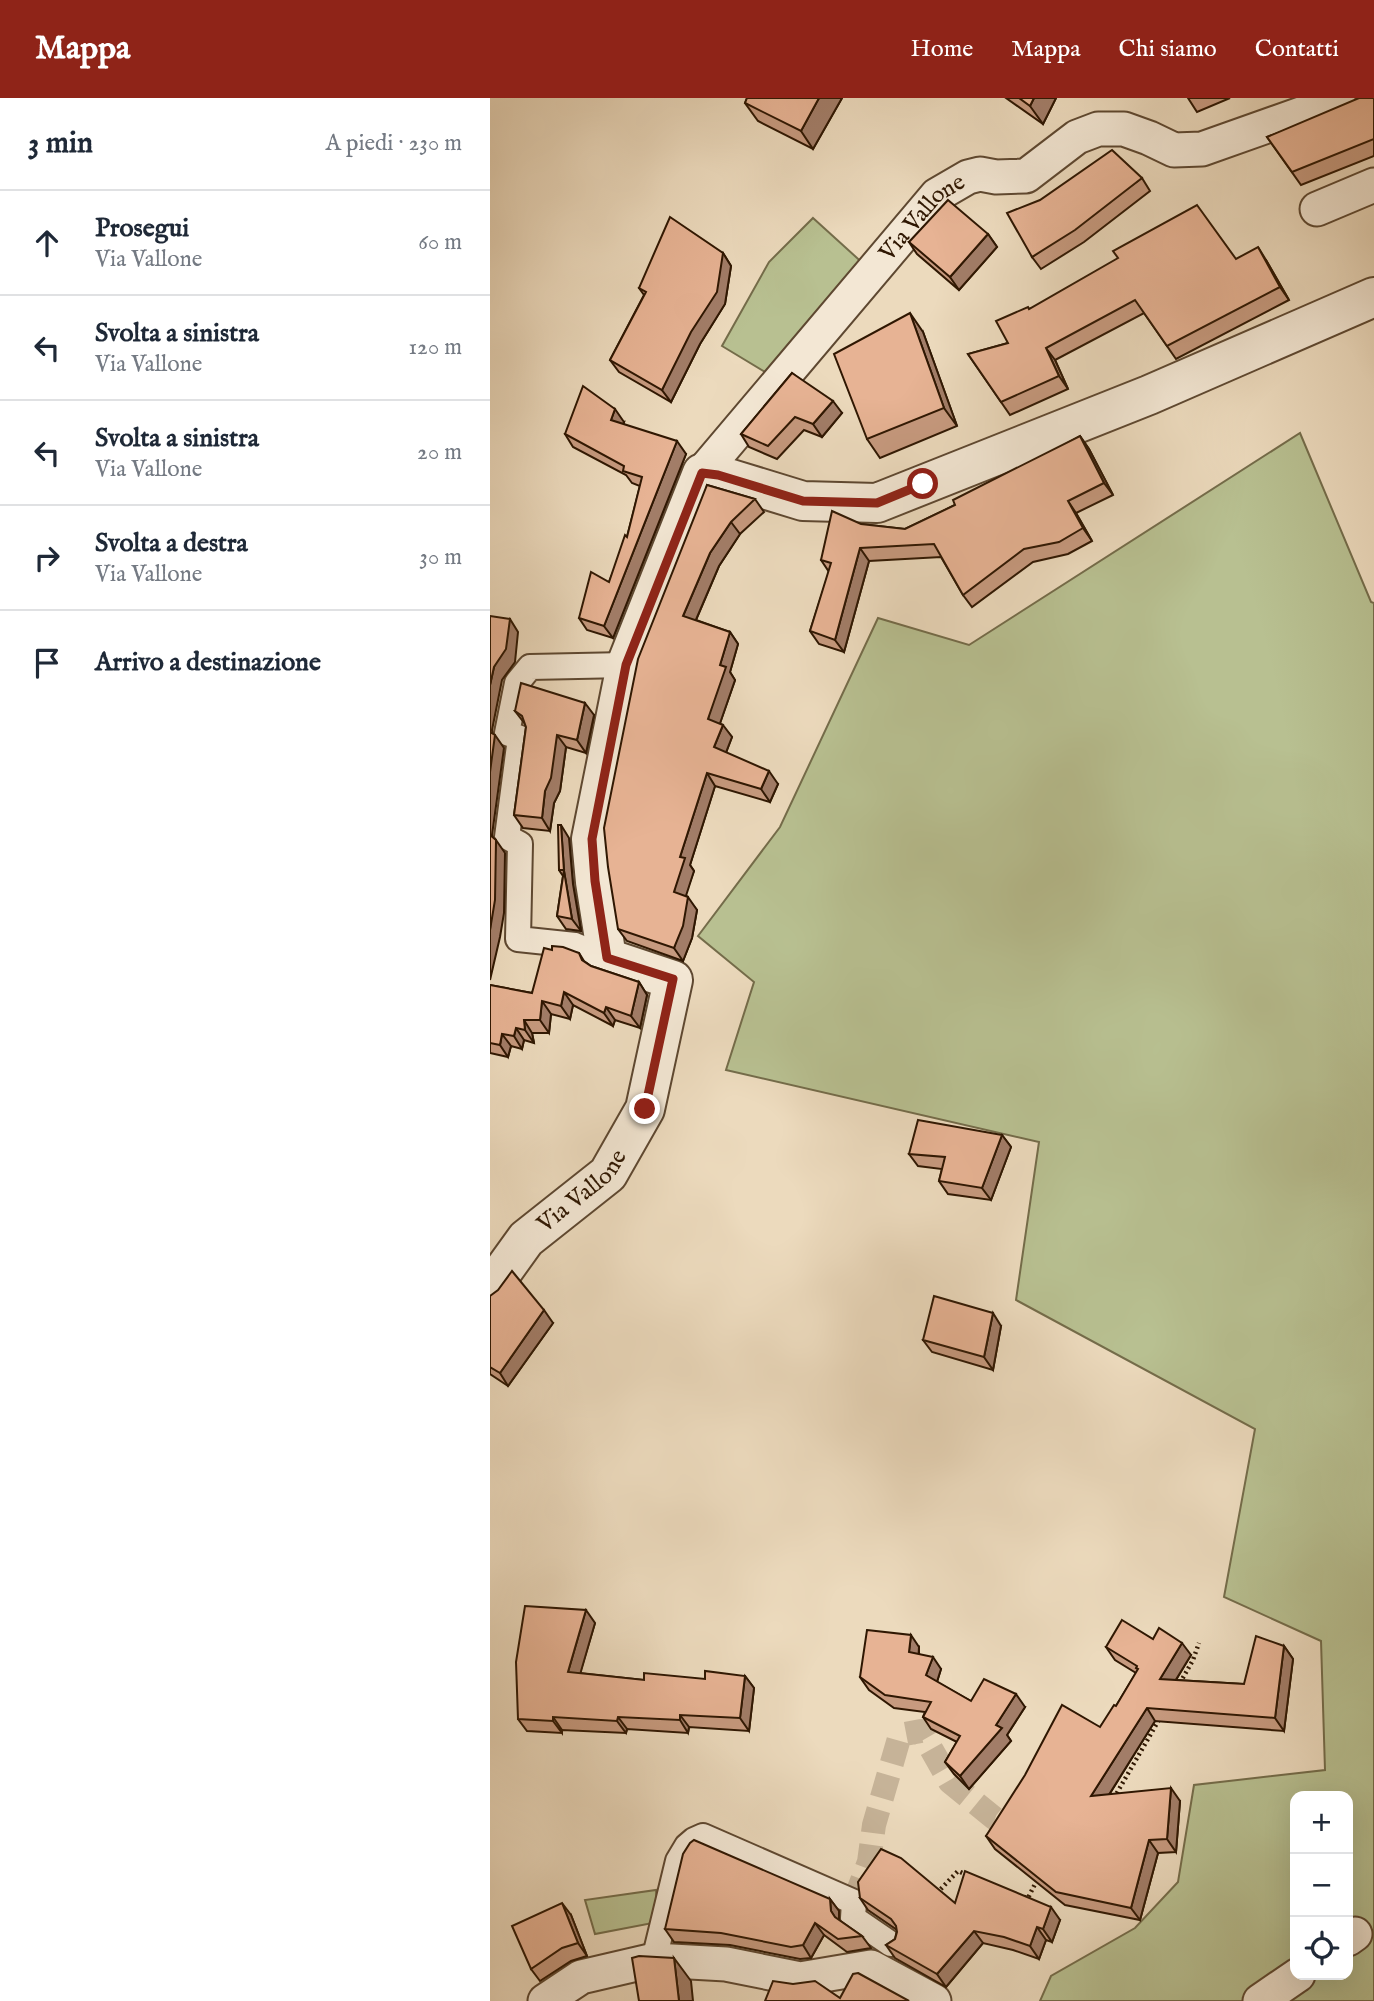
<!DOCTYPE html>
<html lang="it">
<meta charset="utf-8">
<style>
body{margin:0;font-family:"IM FELL English",serif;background:#f6f6f7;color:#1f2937}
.controls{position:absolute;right:21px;bottom:21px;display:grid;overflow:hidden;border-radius:14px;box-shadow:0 7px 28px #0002}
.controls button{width:63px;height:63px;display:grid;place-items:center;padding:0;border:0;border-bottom:2px solid #e0e1e3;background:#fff;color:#1f2937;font:35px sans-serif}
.stop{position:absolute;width:21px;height:21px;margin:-16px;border:5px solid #8f2418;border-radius:50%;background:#fff}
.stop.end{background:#8f2418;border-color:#fff;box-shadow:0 2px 7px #0008}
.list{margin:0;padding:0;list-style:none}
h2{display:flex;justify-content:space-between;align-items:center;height:91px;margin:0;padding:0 28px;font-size:30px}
h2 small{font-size:23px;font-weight:400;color:#747a83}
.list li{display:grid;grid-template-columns:46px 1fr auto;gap:21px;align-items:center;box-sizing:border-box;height:105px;padding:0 28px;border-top:2px solid #e0e1e3}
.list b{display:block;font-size:26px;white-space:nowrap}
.list p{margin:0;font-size:23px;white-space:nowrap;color:#747a83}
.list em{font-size:23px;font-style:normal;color:#747a83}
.icon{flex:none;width:38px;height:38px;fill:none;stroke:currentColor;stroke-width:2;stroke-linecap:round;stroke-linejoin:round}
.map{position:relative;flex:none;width:884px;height:1903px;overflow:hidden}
header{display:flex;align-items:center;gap:42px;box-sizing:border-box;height:98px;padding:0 35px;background:#8f2418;color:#fff}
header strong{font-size:33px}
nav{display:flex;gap:38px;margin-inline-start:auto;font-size:24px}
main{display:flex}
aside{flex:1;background:#fff}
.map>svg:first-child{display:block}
.green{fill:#b8c091;stroke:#746c4a;stroke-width:2;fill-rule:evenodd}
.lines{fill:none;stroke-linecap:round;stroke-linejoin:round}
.pedestrian-tunnel{stroke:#c6b398;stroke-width:24;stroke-dasharray:24 12;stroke-linecap:butt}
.pedestrian-casing{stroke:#5e4831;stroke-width:28}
.minor-casing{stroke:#5e4831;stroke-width:37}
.tertiary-casing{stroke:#5e4831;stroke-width:42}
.path{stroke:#2f1702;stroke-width:4.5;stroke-dasharray:2 3.5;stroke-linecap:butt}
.pedestrian{stroke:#f3e7d4;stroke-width:24}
.minor{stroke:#f3e7d4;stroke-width:33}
.tertiary{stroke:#f3e7d4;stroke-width:38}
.wall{fill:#c79a7f;stroke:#2f1702;stroke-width:2}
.shaded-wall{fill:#a27d68;stroke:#2f1702;stroke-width:2}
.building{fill:#e7b394;stroke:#2f1702;stroke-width:2}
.route{stroke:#8f2418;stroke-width:9}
.labels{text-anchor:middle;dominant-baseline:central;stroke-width:7;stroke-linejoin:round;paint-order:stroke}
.street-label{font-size:24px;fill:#2f1702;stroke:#f3e7d4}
</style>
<header>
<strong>Mappa</strong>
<nav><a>Home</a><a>Mappa</a><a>Chi siamo</a><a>Contatti</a></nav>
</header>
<main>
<aside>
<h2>3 min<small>A piedi · 230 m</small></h2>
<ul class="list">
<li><svg class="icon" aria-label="ahead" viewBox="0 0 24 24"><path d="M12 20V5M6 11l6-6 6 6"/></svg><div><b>Prosegui</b><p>Via Vallone</p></div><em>60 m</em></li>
<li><svg class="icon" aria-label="left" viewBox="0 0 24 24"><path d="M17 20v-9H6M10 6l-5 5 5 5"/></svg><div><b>Svolta a sinistra</b><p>Via Vallone</p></div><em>120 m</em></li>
<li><svg class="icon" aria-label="left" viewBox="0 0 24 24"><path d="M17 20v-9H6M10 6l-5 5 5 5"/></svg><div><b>Svolta a sinistra</b><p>Via Vallone</p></div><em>20 m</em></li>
<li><svg class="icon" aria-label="right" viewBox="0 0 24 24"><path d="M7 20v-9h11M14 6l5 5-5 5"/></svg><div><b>Svolta a destra</b><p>Via Vallone</p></div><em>30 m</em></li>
<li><svg class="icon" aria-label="arrive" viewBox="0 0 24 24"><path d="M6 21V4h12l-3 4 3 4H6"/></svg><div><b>Arrivo a destinazione</b></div></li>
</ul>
</aside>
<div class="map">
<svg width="884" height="1903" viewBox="0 0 884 1903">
<rect width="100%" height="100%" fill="#ecdabd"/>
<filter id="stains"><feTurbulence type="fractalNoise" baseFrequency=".00286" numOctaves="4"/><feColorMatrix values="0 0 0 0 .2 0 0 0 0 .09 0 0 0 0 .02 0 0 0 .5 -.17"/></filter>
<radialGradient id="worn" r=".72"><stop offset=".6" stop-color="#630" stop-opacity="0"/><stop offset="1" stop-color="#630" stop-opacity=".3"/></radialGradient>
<g class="green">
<polygon points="323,120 377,169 285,280 232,248 279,164"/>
<path d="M 810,335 L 881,504 L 884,505 L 884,1903 L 550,1903 L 561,1878 L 645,1830 L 688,1784 L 704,1687 L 835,1672 L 831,1543 L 734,1499 L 765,1331 L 526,1202 L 549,1044 L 236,972 L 264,884 L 208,838 L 290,729 L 388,520 L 479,547 ZM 805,1698 L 858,1698 L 858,1877 L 805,1877 Z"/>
<polygon points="166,1792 168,1824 105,1836 95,1802"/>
</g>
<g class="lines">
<polyline class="pedestrian-tunnel" points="364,1804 379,1764 384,1727 410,1637 431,1633 460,1684 504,1720 537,1731"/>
<g class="pedestrian-casing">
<g id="pedestrian">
<polyline points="117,860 85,847 28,841 30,746 17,739 30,640 17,635 27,585 40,569 136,567"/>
<polyline points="164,1862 188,1763 197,1748 204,1742 213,1738 364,1804 363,1820 401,1846"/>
</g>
</g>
<g class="minor-casing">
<g id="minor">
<polyline points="827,111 884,87"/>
<path id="s1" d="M 212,375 L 447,97 L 478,79 L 490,76 L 506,79 L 536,78 L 587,39 L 608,31 L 634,31 L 659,40 L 684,52 L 712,51 L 825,11 L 848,0"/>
<polyline points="858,1841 865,1836"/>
<polyline points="55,1903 91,1879 164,1862 236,1866 310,1881 381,1869 444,1903"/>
<polyline points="770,1903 808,1877"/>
</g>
</g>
<g class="tertiary-casing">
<g id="tertiary">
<path id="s2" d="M 0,1191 L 36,1141 L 118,1076 L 155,1011 L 183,882 L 117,860 L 105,784 L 101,741 L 136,567 L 212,375 L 228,377 L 313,403 L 387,405 L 659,297 L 884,199"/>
</g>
</g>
<g class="path">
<polyline points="690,1585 703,1562 709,1545"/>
<polyline points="624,1700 670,1620"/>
<polyline points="447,1795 468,1773 477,1777"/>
<polyline points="534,1799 538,1800 548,1780"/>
</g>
<use href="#pedestrian" class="pedestrian"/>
<use href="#minor" class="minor"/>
<use href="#tertiary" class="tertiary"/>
</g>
<g class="wall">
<polygon points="257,0 352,0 323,51 268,23 255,5"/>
<polygon points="516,0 566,0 553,26"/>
<polygon points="698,0 740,0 707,14"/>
<polygon points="884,0 884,58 811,87 777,39"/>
<polygon points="652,80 660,93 594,144 551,171 542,159"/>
<polygon points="498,136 507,149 469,192 427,156 419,144"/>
<polygon points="233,155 241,168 235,206 210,246 181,304 129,274 120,262 154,197 149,190"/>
<polygon points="746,161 776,162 799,202 686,261 654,215 565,262 578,291 520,317 478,256 518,245 539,211"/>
<polygon points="433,234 467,328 390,360 377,341"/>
<polygon points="302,275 352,315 332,339 314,332 287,361 259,349 251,336"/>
<polygon points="134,324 133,326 196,356 123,540 97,532 89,520 119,484 137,439 150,388 142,385 136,377 83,349 75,336"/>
<polygon points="590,338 599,351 623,397 586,415 602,443 578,456 543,464 482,509 473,497 451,459 379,463 354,554 329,546 320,533 339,474 331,462 371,426 415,431 465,407"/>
<polygon points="217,387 265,401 274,414 250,436 229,468 206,522 240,534 248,546 240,574 245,582 230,625 242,639 236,655 288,686 280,704 225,688 200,767 204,773 195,798 207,812 202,840 193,863 137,843 128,831"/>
<polygon points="25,613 104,617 96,655 76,649 70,693 64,705 60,733 33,730 24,717 36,629 35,626"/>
<polygon points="79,740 83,786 91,833 76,831 67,818 73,778 69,772"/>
<polygon points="62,852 89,855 94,863 101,868 149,884 157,897 150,930 125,922 123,928 83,907 80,921 61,916 59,935 42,935 44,945 34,942 32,951 21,948 18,959 0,955 0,887 42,895"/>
<polygon points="512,1037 521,1049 501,1102 458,1096 449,1083 452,1071 428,1068 419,1056"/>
<polygon points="0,1198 63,1225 18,1288 0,1276"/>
<polygon points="511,1228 503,1272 442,1254 433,1242"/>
<polygon points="105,1525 90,1575 154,1582 215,1581 255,1578 264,1590 259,1633 199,1629 198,1635 137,1631 136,1635 72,1632 72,1635 37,1633 28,1621"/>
<polygon points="663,1541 701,1557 686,1582 754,1586 794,1548 803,1561 794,1633 665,1623 619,1697 690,1703 686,1754 668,1755 650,1822 575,1807 505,1751 496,1738 610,1629 626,1608 646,1575 625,1562 616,1549"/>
<polygon points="429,1549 429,1556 451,1571 447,1584 481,1603 535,1609 517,1637 521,1643 479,1691 464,1676 455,1664 467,1644 441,1631 433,1619 435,1614 404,1610 379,1592 370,1579"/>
<polygon points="370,1800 465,1805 570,1822 562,1844 556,1842 549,1861 523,1852 493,1845 456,1889 405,1860 396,1847 405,1841 407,1832 378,1812"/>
<polygon points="340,1801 349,1813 349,1822 372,1838 381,1850 357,1854 334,1837 321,1860 310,1861 240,1847 184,1844 175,1831"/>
<polygon points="81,1817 97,1858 81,1863 50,1883 41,1871"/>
</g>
<g class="shaded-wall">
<polygon points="329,0 352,0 323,51 311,33"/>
<polygon points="544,0 566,0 553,26 540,8"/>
<polygon points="498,136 507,149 469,192 460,179"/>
<polygon points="768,149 776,162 799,202 790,189"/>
<polygon points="233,155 241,168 235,206 210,246 181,304 172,292"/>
<polygon points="420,215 433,234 467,328 454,310"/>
<polygon points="556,250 565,262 578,291 569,278"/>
<polygon points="343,303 352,315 332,339 323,326"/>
<polygon points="125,311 134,324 129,335 121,322"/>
<polygon points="590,338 599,351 623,397 614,385"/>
<polygon points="187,343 196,356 123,540 114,528"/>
<polygon points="578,403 586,415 602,443 593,430"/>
<polygon points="241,424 250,436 229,468 202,531 193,518 220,455"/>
<polygon points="370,450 379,463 354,554 345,542"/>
<polygon points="20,521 28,534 25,564 12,582 2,632 3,638 5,637 14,650 2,737 4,746 0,740 0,587 4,569"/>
<polygon points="240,534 248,546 240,574 245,582 227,634 218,621 230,567"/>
<polygon points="95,605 104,617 96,655 87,642"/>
<polygon points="233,627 242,639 233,662 224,649"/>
<polygon points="67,637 76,649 70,693 64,705 60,733 52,720 55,693"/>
<polygon points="279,673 288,686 280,704 271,691"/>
<polygon points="217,675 225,688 200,767 204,773 193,807 184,794 190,759"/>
<polygon points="71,727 79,740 83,786 91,833 82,821 74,773"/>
<polygon points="6,742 15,755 14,815 10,839 0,882 0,832"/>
<polygon points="198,799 207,812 202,840 193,863 184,850"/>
<polygon points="149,884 157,897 150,930 141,918"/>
<polygon points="74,894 83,907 80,921 71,908"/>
<polygon points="52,903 61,916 59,935 50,922"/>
<polygon points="116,909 125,922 123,928 114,915"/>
<polygon points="34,922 42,935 44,945 35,932"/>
<polygon points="26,930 34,942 32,951 24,938"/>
<polygon points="12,936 21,948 18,959 10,947"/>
<polygon points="512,1037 521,1049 501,1102 492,1090"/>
<polygon points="54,1212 63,1225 18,1288 10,1275"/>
<polygon points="503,1215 511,1228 503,1272 494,1259"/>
<polygon points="96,1512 105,1525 87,1587 78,1574"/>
<polygon points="421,1537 429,1549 428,1567 419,1554"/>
<polygon points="692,1545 701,1557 679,1593 670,1581"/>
<polygon points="794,1548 803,1561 794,1633 785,1620"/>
<polygon points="443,1559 451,1571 445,1590 436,1577"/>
<polygon points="255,1578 264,1590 259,1633 250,1620"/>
<polygon points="526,1596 535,1609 517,1637 521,1643 479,1691 470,1678 506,1627"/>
<polygon points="657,1610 665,1623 610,1711 601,1698"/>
<polygon points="190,1617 199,1629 198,1635 190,1622"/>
<polygon points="63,1619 72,1632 72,1635 63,1623"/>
<polygon points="128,1619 137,1631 136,1635 127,1623"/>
<polygon points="681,1690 690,1703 686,1754 677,1741"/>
<polygon points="659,1742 668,1755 650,1822 641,1810"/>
<polygon points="340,1801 349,1813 349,1826 341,1813"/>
<polygon points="72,1805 81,1817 97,1858 88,1845"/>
<polygon points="561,1809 570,1822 562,1844 553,1831"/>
<polygon points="325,1825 334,1837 321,1860 313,1847"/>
<polygon points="547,1829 556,1842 549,1861 540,1848"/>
<polygon points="484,1833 493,1845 456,1889 447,1876"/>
<polygon points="184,1860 201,1883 203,1903 189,1903"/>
</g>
<g class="building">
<polygon points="257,0 329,0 311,33 255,5"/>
<polygon points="529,0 544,0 540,8"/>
<polygon points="869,0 884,0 884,41 802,74 777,39"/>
<polygon points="622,52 652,80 585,132 542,159 517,115 550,102"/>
<polygon points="458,102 498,136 460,179 419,144"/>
<polygon points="707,107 746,161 768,149 790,189 677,248 645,202 556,250 569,278 511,304 478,256 518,245 506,223 538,209 539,211 628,160 623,153"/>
<polygon points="180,119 233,155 227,194 201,234 172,292 120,262 156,194 149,190"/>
<polygon points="420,215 454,310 377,341 344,256"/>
<polygon points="302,275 343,303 323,326 305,319 278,348 251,336"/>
<polygon points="93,288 125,311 121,322 187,343 114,528 89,520 101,474 119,484 135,437 137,439 152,379 133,373 134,368 75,336"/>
<polygon points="590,338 614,385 578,403 593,430 569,444 534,451 473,497 444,446 370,450 345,542 320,533 341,465 331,462 342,413 371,426 415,431 465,407 463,402"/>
<polygon points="217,387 265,401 241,424 220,455 193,518 240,534 230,567 236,569 218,621 233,627 224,649 279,673 271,691 217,675 190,759 195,760 184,794 198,799 193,828 184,850 128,831 118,769 114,730 148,561"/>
<polygon points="0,518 20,521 16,551 4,569 0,587"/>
<polygon points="31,585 95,605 87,642 67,637 61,680 55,693 52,720 24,717 36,629 32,618 25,613"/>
<polygon points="0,634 5,637 0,674"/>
<polygon points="68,727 71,727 74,773 82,821 67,818 74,772 69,772"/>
<polygon points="0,737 6,742 5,802 0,832"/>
<polygon points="62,848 73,849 89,855 92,862 101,868 149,884 141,918 116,909 114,915 74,894 71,908 52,903 50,922 34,922 35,932 26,930 24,938 12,936 10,947 0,945 0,887 42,895 54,850 62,852"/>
<polygon points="428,1022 512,1037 492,1090 449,1083 455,1059 419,1056"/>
<polygon points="22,1173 54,1212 10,1275 0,1269 0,1198 8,1192"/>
<polygon points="444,1198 503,1215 494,1259 433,1242"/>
<polygon points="35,1508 96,1512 78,1574 154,1582 154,1575 215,1581 215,1573 255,1578 250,1620 190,1617 190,1622 128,1619 127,1623 63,1619 63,1623 28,1621 26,1564"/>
<polygon points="632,1522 663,1541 669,1530 692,1545 670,1581 754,1586 766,1538 794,1548 785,1620 657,1610 601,1698 681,1690 677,1741 659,1742 641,1810 566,1794 496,1738 535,1677 572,1607 610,1629 624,1607 626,1608 648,1571 646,1570 647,1568 616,1549"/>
<polygon points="377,1532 421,1537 419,1554 443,1559 436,1577 481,1603 494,1581 526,1596 506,1627 512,1630 470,1678 455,1664 470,1638 433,1619 441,1604 395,1597 370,1579"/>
<polygon points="204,1742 340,1801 341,1813 345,1819 372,1838 348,1841 325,1825 313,1847 301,1849 231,1835 175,1831 193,1756 200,1745"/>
<polygon points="391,1751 411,1760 465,1805 475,1773 561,1809 553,1831 547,1829 540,1848 514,1839 484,1833 447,1876 396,1847 405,1841 407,1834 406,1828 401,1821 370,1800 368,1784"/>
<polygon points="72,1805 88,1845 72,1850 41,1871 22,1828"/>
<polygon points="149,1858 184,1860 189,1903 149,1903 142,1860"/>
<polygon points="368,1875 419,1903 275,1903 283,1883 303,1886 325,1883 350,1900 363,1876"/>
</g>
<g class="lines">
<polyline class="route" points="155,1011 183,881 117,860 105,783 102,741 136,567 212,375 228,377 313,403 387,405 433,386"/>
</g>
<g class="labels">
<g class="street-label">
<text stroke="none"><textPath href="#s1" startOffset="338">Via Vallone</textPath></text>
<text stroke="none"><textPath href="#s2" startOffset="136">Via Vallone</textPath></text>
</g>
</g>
<rect width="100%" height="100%" filter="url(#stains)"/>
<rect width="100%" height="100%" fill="url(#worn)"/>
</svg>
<div class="controls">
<button>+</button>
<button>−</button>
<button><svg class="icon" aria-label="locate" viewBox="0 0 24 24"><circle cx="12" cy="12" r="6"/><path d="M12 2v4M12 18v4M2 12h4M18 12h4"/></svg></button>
</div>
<div class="stop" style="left:433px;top:386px"></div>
<div class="stop end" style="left:155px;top:1011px"></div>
</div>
</main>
